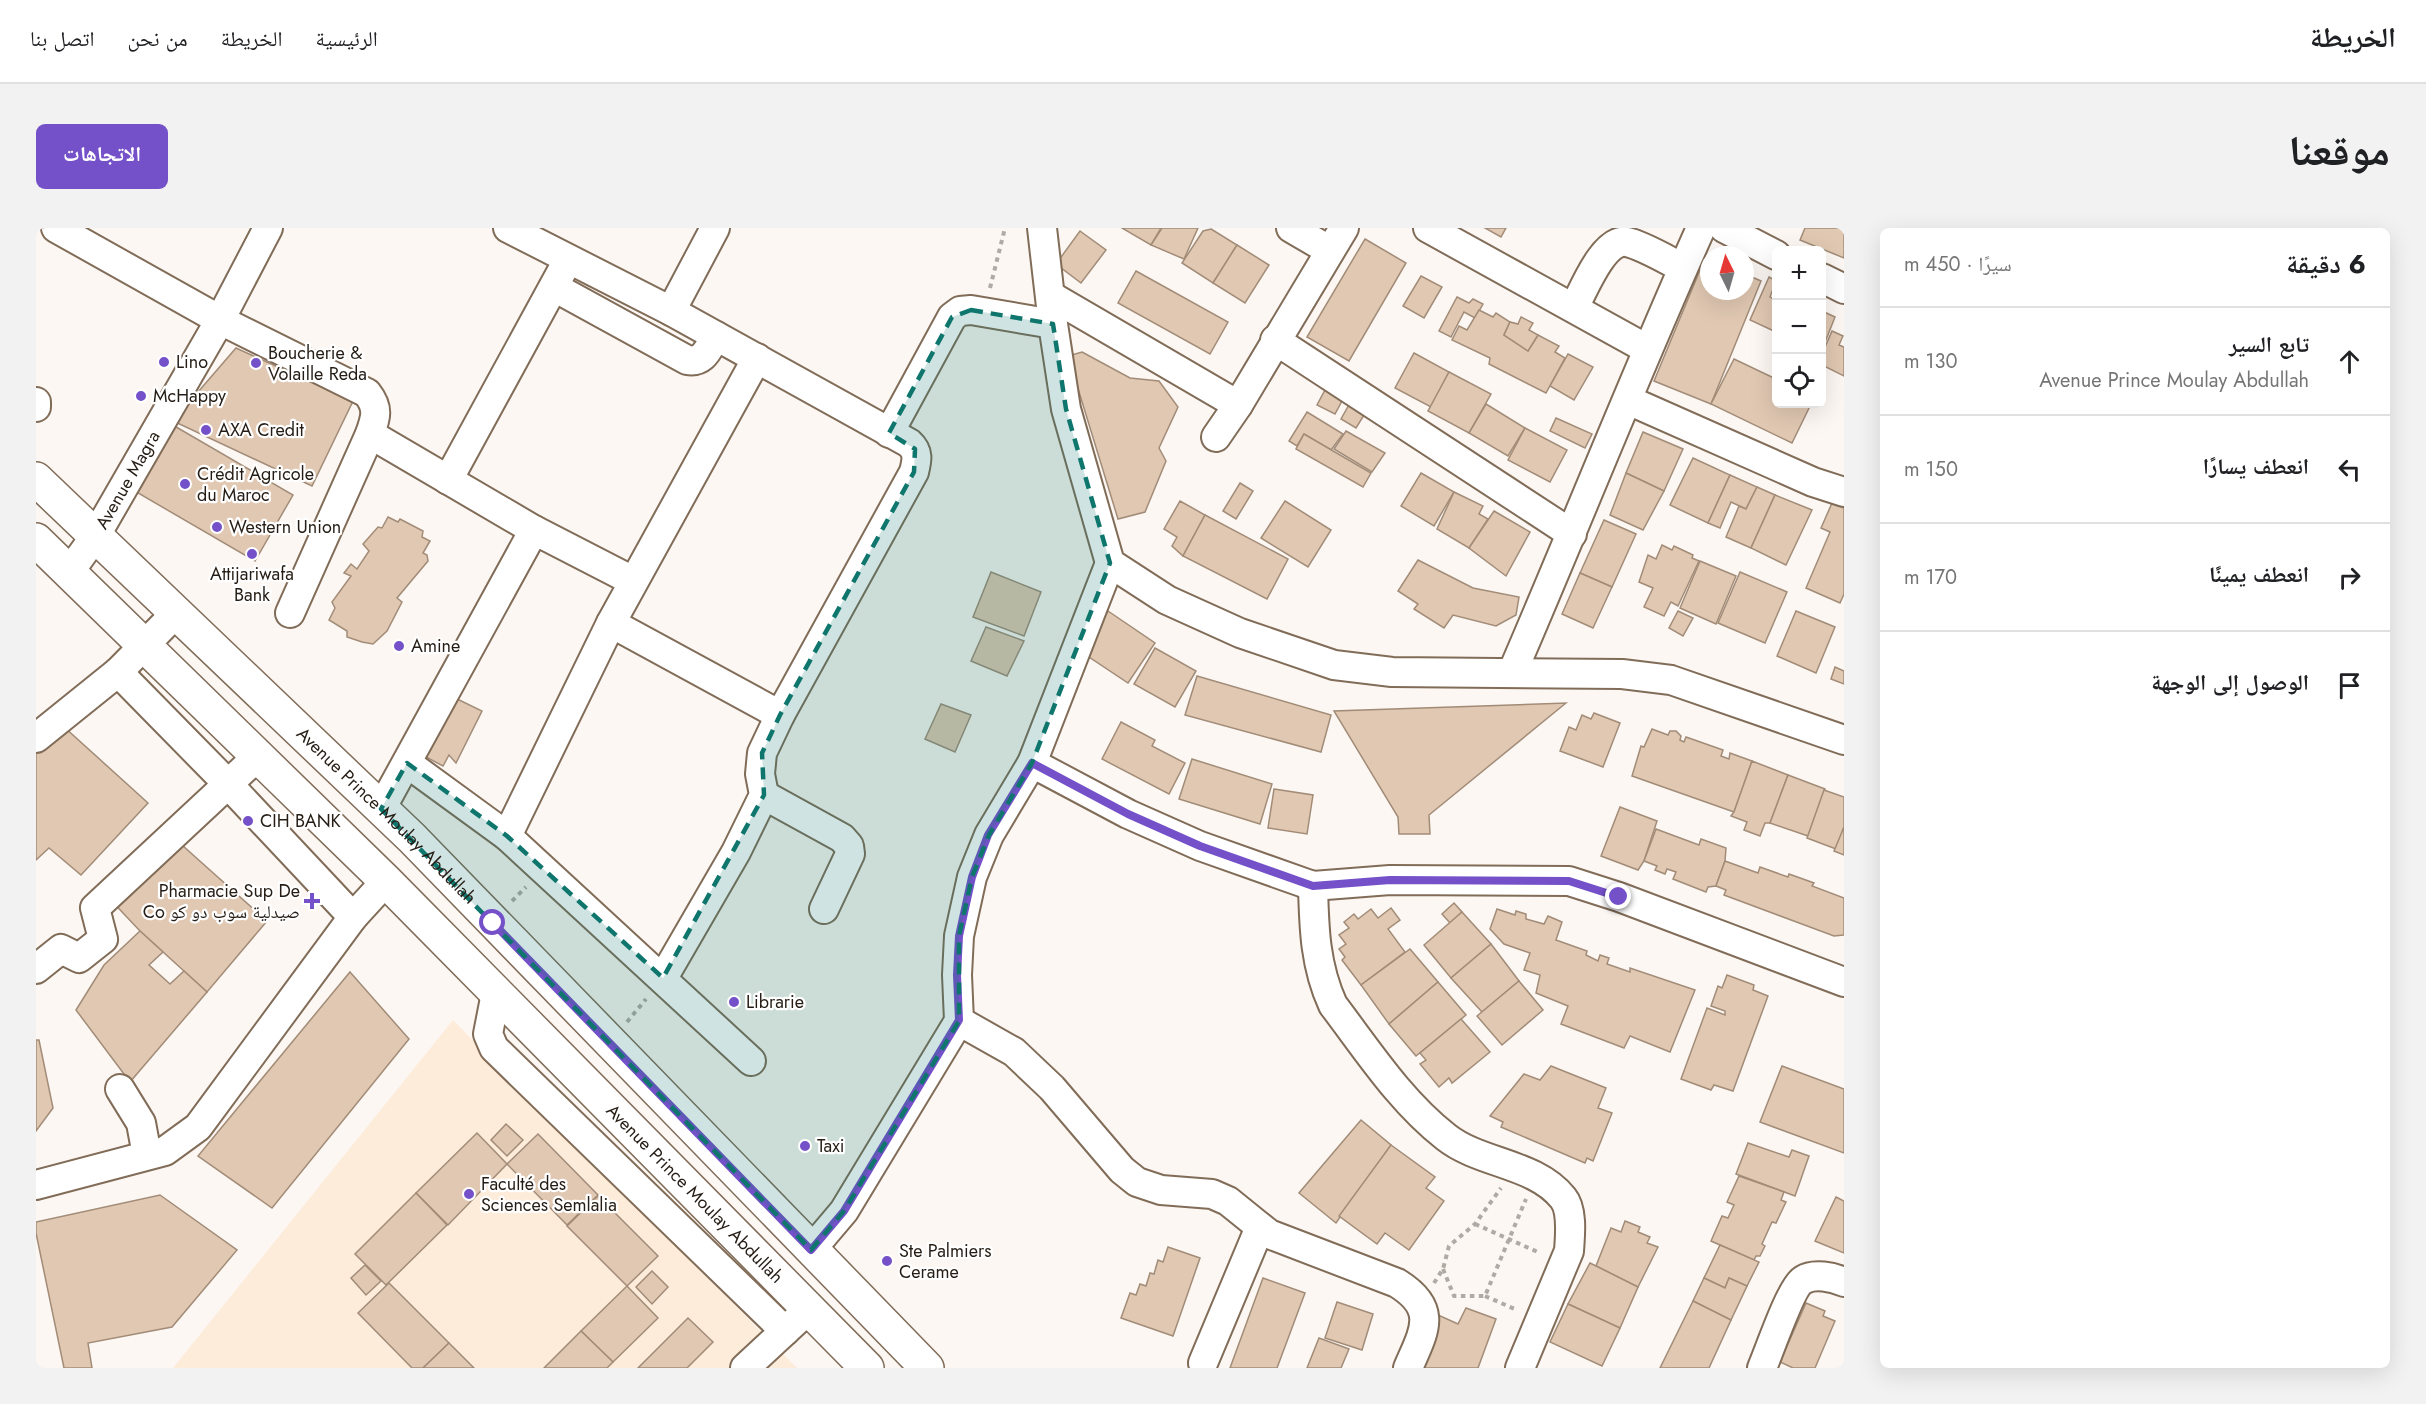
<!DOCTYPE html>
<html lang="ar">
<meta charset="utf-8">
<style>
body{margin:0;font-family:Jost,"Noto Naskh Arabic",sans-serif;background:#f2f2f2;color:#202124;direction:rtl}
.controls{position:absolute;right:18px;top:18px;display:grid;overflow:hidden;border-radius:9px;box-shadow:0 6px 24px #0002}
.controls button{width:54px;height:54px;display:grid;place-items:center;padding:0;border:0;border-bottom:2px solid #e0e0e0;background:#fff;color:#202124;font:30px sans-serif}
.compass{position:absolute;left:1664px;top:18px;width:54px;height:54px;border-radius:50%;background:#fff;box-shadow:0 6px 24px #0002;rotate:355deg}
.stop{position:absolute;width:18px;height:18px;margin:-14px;border:4px solid #7450c9;border-radius:50%;background:#fff}
.stop.end{background:#7450c9;border-color:#fff;box-shadow:0 2px 6px #0008}
.list{margin:0;padding:0;list-style:none}
h2{display:flex;justify-content:space-between;align-items:center;height:78px;margin:0;padding:0 24px;font-size:26px}
h2 small{font-size:20px;font-weight:400;color:#757577}
.list li{display:grid;grid-template-columns:39px 1fr auto;gap:18px;align-items:center;box-sizing:border-box;height:108px;padding:0 24px;border-top:2px solid #e0e0e0}
.list b{display:block;font-size:22px;white-space:nowrap}
.list p{margin:0;font-size:20px;white-space:nowrap;color:#757577}
.list em{font-size:20px;font-style:normal;color:#757577}
.icon{flex:none;width:33px;height:33px;fill:none;stroke:currentColor;stroke-width:2;stroke-linecap:round;stroke-linejoin:round}
.map{position:relative;flex:none;width:1808px;height:1140px;overflow:hidden;direction:ltr;border-radius:9px}
header{display:flex;align-items:center;gap:36px;box-sizing:border-box;height:84px;padding:0 30px;background:#fff;border-bottom:2px solid #e0e0e0}
header strong{font-size:28px}
nav{display:flex;gap:33px;margin-inline-start:auto;font-size:21px}
.intro{display:flex;align-items:center;justify-content:space-between;box-sizing:border-box;height:144px;padding:0 36px}
h1{margin:0;font-size:42px}
.button{padding:15px 27px;border-radius:9px;background:#7450c9;color:#fff;font-size:21px;font-weight:700}
main{display:flex;gap:36px;padding:0 36px}
aside{flex:1;background:#fff;border-radius:9px;box-shadow:0 6px 24px #0002}
.map>svg:first-child{display:block}
.built{fill:#feecdb}
.building{fill:#e0c8b2;stroke:#a28c78;stroke-width:1.5}
.lines{fill:none;stroke-linecap:round;stroke-linejoin:round}
.minor-casing{stroke:#816c58;stroke-width:32}
.major-casing{stroke:#816c58;stroke-width:36}
.path{stroke:#b0aaa5;stroke-width:4;stroke-dasharray:4.5 4.5;stroke-linecap:butt}
.minor{stroke:#fff;stroke-width:28}
.major{stroke:#fff;stroke-width:33}
.route{stroke:#7450c9;stroke-width:8}
.marked{fill:#0f766e;fill-opacity:0.2;stroke:#0f766e;stroke-width:4.5;stroke-dasharray:12 8;stroke-linejoin:round}
.poi-dot{fill:#7450c9;stroke:#fff;stroke-width:2}
.labels{text-anchor:middle;dominant-baseline:central;stroke-width:4.5;stroke-linejoin:round;paint-order:stroke}
.poi-label{font-size:18px;fill:#251d15;stroke:#fff;text-anchor:start}
.street-label{font-size:18px;fill:#251d15;stroke:#fff}
</style>
<header>
<strong>الخريطة</strong>
<nav><a>الرئيسية</a><a>الخريطة</a><a>من نحن</a><a>اتصل بنا</a></nav>
</header>
<div class="intro"><h1>موقعنا</h1><a class="button">الاتجاهات</a></div>
<main>
<aside>
<h2>6 دقيقة<small>سيرًا · 450 m</small></h2>
<ul class="list">
<li><svg class="icon" aria-label="ahead" viewBox="0 0 24 24"><path d="M12 20V5M6 11l6-6 6 6"/></svg><div><b>تابع السير</b><p>Avenue Prince Moulay Abdullah</p></div><em>130 m</em></li>
<li><svg class="icon" aria-label="left" viewBox="0 0 24 24"><path d="M17 20v-9H6M10 6l-5 5 5 5"/></svg><div><b>انعطف يسارًا</b></div><em>150 m</em></li>
<li><svg class="icon" aria-label="right" viewBox="0 0 24 24"><path d="M7 20v-9h11M14 6l5 5-5 5"/></svg><div><b>انعطف يمينًا</b></div><em>170 m</em></li>
<li><svg class="icon" aria-label="arrive" viewBox="0 0 24 24"><path d="M6 21V4h12l-3 4 3 4H6"/></svg><div><b>الوصول إلى الوجهة</b></div></li>
</ul>
</aside>
<div class="map">
<svg width="1808" height="1140" viewBox="0 0 1808 1140">
<rect width="100%" height="100%" fill="#fcf7f3"/>
<polygon class="built" points="417,792 761,1140 137,1140"/>
<g class="building">
<polygon points="1086,0 1125,0 1115,17"/>
<polygon points="1126,0 1162,0 1148,31 1115,17"/>
<polygon points="1449,0 1470,0 1465,9"/>
<polygon points="1769,0 1808,0 1808,30 1764,12"/>
<polygon points="1175,1 1201,17 1177,55 1146,35 1167,3"/>
<polygon points="1044,3 1070,22 1045,55 1020,36"/>
<polygon points="1329,11 1370,35 1313,133 1271,109"/>
<polygon points="1201,17 1233,37 1209,75 1177,55"/>
<polygon points="1669,30 1673,31 1673,63 1709,63 1709,46 1725,53 1675,176 1618,153"/>
<polygon points="1100,43 1192,94 1174,126 1082,75"/>
<polygon points="1385,48 1406,59 1388,90 1367,78"/>
<polygon points="1733,49 1740,53 1734,69 1740,72 1740,104 1714,92"/>
<polygon points="1421,69 1433,75 1437,71 1447,76 1439,90 1428,84 1415,109 1403,103"/>
<polygon points="1443,82 1457,89 1460,85 1474,94 1468,107 1492,123 1502,107 1523,118 1519,124 1529,130 1510,165 1453,136 1454,130 1416,112 1423,98 1431,102"/>
<polygon points="1786,83 1799,89 1786,122"/>
<polygon points="1485,89 1497,95 1493,102 1502,107 1492,123 1468,107 1474,94 1482,96"/>
<polygon points="1796,103 1807,108 1803,117 1808,119 1808,148 1786,137 1786,126"/>
<polygon points="200,120 317,173 276,258 137,193"/>
<polygon points="1046,124 1094,150 1123,153 1142,179 1123,220 1130,233 1109,284 1082,291 1032,128"/>
<polygon points="1378,125 1413,144 1395,179 1359,160"/>
<polygon points="1532,126 1557,139 1538,172 1514,158"/>
<polygon points="1698,131 1740,151 1740,176 1775,176 1756,215 1675,176"/>
<polygon points="1413,144 1455,166 1433,205 1392,183"/>
<polygon points="1289,162 1307,171 1299,186 1281,177"/>
<polygon points="1314,175 1330,184 1320,200 1305,191"/>
<polygon points="1450,176 1489,200 1472,228 1433,205"/>
<polygon points="1271,184 1307,206 1295,222 1268,206 1261,218 1253,213"/>
<polygon points="1520,190 1556,206 1549,220 1514,203"/>
<polygon points="135,196 257,267 219,333 97,262"/>
<polygon points="1489,200 1531,222 1514,254 1472,232"/>
<polygon points="1310,203 1349,225 1336,244 1298,221"/>
<polygon points="1607,204 1647,221 1628,263 1590,245"/>
<polygon points="1268,206 1335,245 1327,259 1260,221"/>
<polygon points="1657,230 1694,247 1672,295 1634,277"/>
<polygon points="1385,245 1418,264 1398,298 1365,278"/>
<polygon points="1590,245 1628,263 1607,302 1574,287"/>
<polygon points="1694,247 1721,259 1710,281 1695,274 1684,300 1672,295"/>
<polygon points="1204,255 1217,263 1200,291 1187,283"/>
<polygon points="1721,259 1739,267 1715,320 1690,309 1703,278 1710,281"/>
<polygon points="1418,264 1447,278 1443,286 1452,291 1433,320 1401,301"/>
<polygon points="1739,267 1776,282 1750,337 1715,320"/>
<polygon points="1144,273 1169,287 1147,328 1136,318 1141,309 1128,301"/>
<polygon points="1249,273 1295,302 1272,339 1225,310"/>
<polygon points="1796,275 1808,280 1808,366 1804,375 1770,360 1794,304 1785,300"/>
<polygon points="1458,283 1494,304 1470,348 1433,320"/>
<polygon points="1169,287 1252,331 1231,371 1147,328"/>
<polygon points="352,289 362,294 364,291 387,303 386,309 394,313 387,325 391,327 392,333 361,370 366,374 351,403 337,416 326,414 311,409 311,403 293,392 299,380 296,374 315,348 308,345 315,336 321,341 333,323 327,316 342,299 346,300"/>
<polygon points="1568,292 1600,306 1576,359 1544,345"/>
<polygon points="1626,317 1636,322 1638,318 1657,327 1656,330 1663,333 1642,378 1635,374 1628,388 1608,379 1617,360 1603,354 1612,327 1620,331"/>
<polygon points="1382,332 1437,360 1483,369 1480,387 1460,398 1417,387 1408,400 1378,381 1382,376 1362,363"/>
<polygon points="1664,333 1700,348 1680,396 1644,380"/>
<polygon points="955,344 1005,364 988,408 937,389"/>
<polygon points="1704,344 1751,364 1729,415 1682,395"/>
<polygon points="1544,345 1576,359 1557,400 1526,386"/>
<polygon points="1072,383 1119,415 1092,455 1044,423"/>
<polygon points="1642,383 1657,390 1647,408 1633,400"/>
<polygon points="1760,383 1799,399 1780,445 1741,428"/>
<polygon points="950,399 988,413 971,448 935,433"/>
<polygon points="1119,420 1160,443 1139,479 1098,456"/>
<polygon points="1799,439 1808,443 1808,456 1795,451"/>
<polygon points="1161,448 1295,487 1285,524 1149,487"/>
<polygon points="413,467 446,483 420,535 413,527 407,538 390,529"/>
<polygon points="1530,475 1393,587 1394,606 1363,606 1362,589 1298,483"/>
<polygon points="905,476 935,487 919,524 889,511"/>
<polygon points="1558,485 1584,495 1567,539 1524,523 1533,499 1540,502 1546,487 1555,491"/>
<polygon points="1085,494 1119,512 1116,518 1149,535 1133,566 1066,531"/>
<polygon points="27,498 112,575 45,647 13,620 0,632 0,519"/>
<polygon points="1616,501 1632,507 1634,503 1640,503 1645,508 1644,512 1648,514 1650,509 1687,522 1685,528 1693,531 1694,525 1716,533 1698,584 1596,548 1605,518 1608,519"/>
<polygon points="1156,531 1236,556 1224,596 1143,571"/>
<polygon points="1716,533 1752,547 1734,595 1729,595 1724,608 1708,602 1711,594 1695,588 1698,584"/>
<polygon points="1752,547 1789,561 1772,608 1734,595"/>
<polygon points="1238,561 1277,567 1271,606 1232,600"/>
<polygon points="1788,562 1808,569 1808,599 1800,621 1771,610"/>
<polygon points="1584,579 1621,593 1608,633 1602,642 1565,628"/>
<polygon points="1808,599 1808,627 1798,623"/>
<polygon points="1620,601 1663,617 1665,611 1690,620 1689,633 1680,658 1672,659 1670,664 1637,651 1640,644 1631,641 1629,646 1619,642 1621,638 1608,633"/>
<polygon points="137,609 231,693 171,764 104,703 71,668"/>
<polygon points="1689,633 1722,645 1724,639 1752,649 1753,646 1778,655 1776,658 1808,670 1808,707 1798,708 1688,667 1690,662 1680,658"/>
<polygon points="1418,675 1426,684 1414,695 1406,686"/>
<polygon points="1355,680 1364,692 1352,701 1369,724 1325,757 1306,732 1309,729 1303,721 1310,716 1303,707 1313,700 1308,694 1318,686 1322,691 1335,681 1342,690"/>
<polygon points="1461,681 1479,687 1480,683 1490,686 1490,691 1508,696 1512,688 1526,694 1520,712 1551,723 1550,727 1562,733 1564,727 1573,730 1571,736 1594,744 1594,740 1659,762 1634,824 1594,808 1588,820 1525,796 1532,778 1500,765 1504,747 1488,742 1494,725 1468,716 1454,701"/>
<polygon points="1426,684 1455,716 1415,750 1388,717"/>
<polygon points="104,703 127,724 113,737 134,756 148,743 171,764 94,854 40,782 68,737"/>
<polygon points="1455,716 1483,753 1446,784 1415,750"/>
<polygon points="1374,721 1402,754 1353,796 1325,757"/>
<polygon points="314,744 373,811 236,980 162,928"/>
<polygon points="1691,747 1718,757 1717,762 1732,768 1697,863 1678,857 1675,862 1645,851 1671,780 1689,787 1689,783 1675,778 1682,758 1686,760"/>
<polygon points="1483,753 1507,782 1466,817 1441,788"/>
<polygon points="1402,754 1430,787 1380,828 1353,796"/>
<polygon points="1425,791 1454,824 1416,855 1413,850 1403,859 1384,836 1390,832 1384,825"/>
<polygon points="0,812 3,812 17,880 0,903"/>
<polygon points="1515,838 1570,860 1562,880 1576,885 1557,933 1551,930 1549,935 1465,899 1467,894 1454,888 1488,846 1504,852"/>
<polygon points="1746,838 1808,861 1808,925 1724,894"/>
<polygon points="1325,892 1355,917 1300,995 1263,965"/>
<polygon points="470,896 487,912 471,928 455,912"/>
<polygon points="441,905 471,936 412,997 380,965"/>
<polygon points="502,906 562,967 531,997 471,936"/>
<polygon points="1712,915 1753,929 1756,922 1773,928 1759,968 1700,946"/>
<polygon points="1355,917 1399,949 1390,960 1408,973 1373,1022 1349,1005 1341,1016 1303,988"/>
<polygon points="1703,948 1748,964 1745,972 1750,974 1740,995 1736,994 1726,1016 1729,1018 1724,1028 1720,1028 1718,1032 1675,1013 1686,988 1692,990 1698,977 1691,974"/>
<polygon points="380,965 411,997 350,1057 319,1026"/>
<polygon points="124,967 201,1022 136,1099 52,1115 56,1140 28,1140 0,1005 0,994"/>
<polygon points="562,968 622,1028 591,1058 531,998"/>
<polygon points="1800,969 1808,973 1808,1025 1779,1013"/>
<polygon points="1589,993 1604,999 1602,1004 1614,1009 1611,1015 1622,1019 1602,1059 1560,1038 1575,1000 1585,1004"/>
<polygon points="1684,1017 1723,1034 1711,1058 1693,1050 1689,1060 1668,1050"/>
<polygon points="1132,1019 1164,1030 1137,1108 1085,1090 1094,1065 1100,1067 1104,1056 1110,1058 1114,1045 1118,1046 1122,1032 1127,1034"/>
<polygon points="1554,1035 1602,1059 1584,1100 1532,1076"/>
<polygon points="329,1037 345,1053 330,1067 315,1050"/>
<polygon points="616,1043 632,1059 616,1076 600,1059"/>
<polygon points="1227,1050 1269,1065 1241,1140 1194,1140"/>
<polygon points="1668,1050 1689,1060 1693,1050 1711,1058 1695,1092 1657,1073"/>
<polygon points="353,1055 413,1115 387,1140 376,1140 322,1085"/>
<polygon points="591,1058 622,1090 577,1134 545,1103"/>
<polygon points="1657,1073 1695,1092 1673,1140 1624,1140"/>
<polygon points="1301,1074 1337,1086 1326,1122 1289,1110"/>
<polygon points="1770,1075 1789,1083 1787,1088 1799,1093 1779,1140 1757,1140 1744,1134"/>
<polygon points="1532,1076 1584,1100 1566,1138 1514,1114"/>
<polygon points="1430,1080 1460,1091 1442,1140 1387,1140 1400,1086 1422,1096"/>
<polygon points="652,1090 677,1114 651,1140 602,1140"/>
<polygon points="545,1103 577,1134 571,1140 508,1140"/>
<polygon points="1283,1110 1313,1121 1305,1140 1271,1140"/>
<polygon points="413,1115 438,1140 387,1140"/>
</g>
<g class="lines">
<g class="minor-casing">
<g id="minor">
<path d="M 20,0 L 184,92 L 331,165 C 343,180 340,189 334,206 L 254,385"/>
<path d="M 472,0 L 635,83 L 873,215 C 883,224 881,232 878,244 L 744,487 L 726,525 L 724,546 L 728,567 L 700,624 L 627,750"/>
<polyline points="1006,0 1017,96 1030,181 1074,335 1131,372 1204,405 1298,437 1356,444 1586,446 1635,452 1808,512"/>
<polyline points="1255,0 1293,22"/>
<polyline points="1392,0 1611,121"/>
<polyline points="1688,0 1740,27"/>
<polyline points="1786,50 1808,61"/>
<path d="M 518,59 L 651,132 C 668,135 672,121 680,108"/>
<polyline points="1015,68 1202,177"/>
<path d="M 1538,80 C 1547,63 1568,9 1591,14 C 1606,17 1633,33 1647,40"/>
<polyline points="635,83 679,0"/>
<polyline points="1239,112 1536,306"/>
<polyline points="1592,172 1777,254 1808,264"/>
<polyline points="0,174 0,179"/>
<polyline points="853,205 916,89 924,83 935,82 1017,96"/>
<polyline points="334,206 498,302 597,353"/>
<polyline points="1180,209 1202,177 1308,0"/>
<polyline points="412,252 532,32"/>
<path id="s1" d="M 34,343 L 60,307 L 184,92 L 232,0"/>
<polyline points="575,395 744,487"/>
<polyline points="82,444 192,556 317,689"/>
<path d="M 1476,445 C 1540,297 1599,147 1665,0"/>
<polyline points="0,510 82,444 140,385"/>
<polyline points="371,535 471,608 715,833"/>
<polyline points="996,535 1092,586 1164,618 1277,658 1354,652 1533,653 1583,669 1808,754"/>
<polyline points="728,567 806,610 813,618 814,626 788,681"/>
<polyline points="345,581 498,302"/>
<polyline points="471,608 575,395 721,130"/>
<path d="M 1277,658 C 1278,700 1279,738 1297,777 C 1332,823 1364,873 1410,909 C 1444,936 1499,935 1527,970 C 1537,982 1534,1008 1533,1023 L 1484,1140"/>
<polyline points="0,741 25,721 43,730 67,711 59,680 221,529"/>
<polyline points="460,765 452,806 458,820 749,1103"/>
<path d="M 923,793 L 978,824 L 1016,860 L 1086,942 L 1101,954 L 1125,962 L 1176,966 L 1192,973 L 1233,1006 L 1361,1055 C 1403,1081 1388,1103 1372,1140"/>
<polyline points="84,861 105,895 111,927"/>
<polyline points="0,957 129,923 162,899 317,689 350,653"/>
<polyline points="775,1022 808,983 923,793 921,747 923,708 936,649 953,607 996,535 1074,335"/>
<polyline points="1167,1135 1224,999"/>
<polyline points="709,1140 763,1090"/>
<path d="M 1726,1140 C 1733,1124 1755,1059 1767,1052 C 1778,1045 1797,1049 1808,1054"/>
</g>
</g>
<g class="major-casing">
<g id="major">
<path id="s2" d="M 0,251 L 376,610 L 891,1140"/>
<path id="s3" d="M 0,312 L 350,653 L 831,1140"/>
</g>
</g>
<g class="path">
<polyline points="954,60 969,0"/>
<polyline points="476,673 490,659"/>
<polyline points="591,794 610,771"/>
<polyline points="1439,996 1504,1025"/>
<polyline points="1407,1041 1418,1068 1449,1068 1490,971"/>
<polyline points="1398,1055 1407,1041 1413,1018 1439,996 1465,960"/>
<polyline points="1449,1068 1481,1082"/>
</g>
<use href="#minor" class="minor"/>
<use href="#major" class="major"/>
</g>
<g class="lines">
<polyline class="route" points="457,695 775,1022 808,983 923,792 921,747 923,708 936,649 952,607 996,535 1092,586 1164,618 1277,658 1354,652 1533,653 1583,669"/>
</g>
<path class="marked" d="M 935,82 L 1017,96 L 1030,181 L 1074,335 L 996,535 L 953,607 L 936,649 L 923,708 L 923,793 L 808,983 L 775,1022 L 345,581 L 371,535 L 471,608 L 627,750 L 728,567 L 726,525 L 744,487 L 878,244 L 879,221 L 853,205 L 916,89 Z"/>
<g class="poi-dot">
<circle cx="128" cy="134" r="6"/>
<circle cx="220" cy="135" r="6"/>
<circle cx="105" cy="168" r="6"/>
<circle cx="170" cy="202" r="6"/>
<circle cx="149" cy="256" r="6"/>
<circle cx="181" cy="299" r="6"/>
<circle cx="216" cy="326" r="6"/>
<circle cx="363" cy="418" r="6"/>
<circle cx="212" cy="593" r="6"/>
<path d="M273 664h6v6h6v6h-6v6h-6v-6h-6v-6h6z"/>
<circle cx="698" cy="774" r="6"/>
<circle cx="769" cy="918" r="6"/>
<circle cx="433" cy="966" r="6"/>
<circle cx="851" cy="1033" r="6"/>
</g>
<g class="labels">
<g class="poi-label">
<text x="232" y="125">Boucherie &amp;<tspan x="232" dy="21">Volaille Reda</tspan></text>
<text x="140" y="134">Lino</text>
<text x="117" y="168">McHappy</text>
<text x="182" y="202">AXA Credit</text>
<text x="161" y="246">Crédit Agricole<tspan x="161" dy="21">du Maroc</tspan></text>
<text x="193" y="299">Western Union</text>
<text x="216" y="346" text-anchor="middle">Attijariwafa<tspan x="216" dy="21">Bank</tspan></text>
<text x="375" y="418">Amine</text>
<text x="224" y="593">CIH BANK</text>
<text x="264" y="663" text-anchor="end">Pharmacie Sup De<tspan x="264" dy="21">Co صيدلية سوب دو كو</tspan></text>
<text x="710" y="774">Librarie</text>
<text x="781" y="918">Taxi</text>
<text x="445" y="956">Faculté des<tspan x="445" dy="21">Sciences Semlalia</tspan></text>
<text x="863" y="1023">Ste Palmiers<tspan x="863" dy="21">Cerame</tspan></text>
</g>
<g class="street-label">
<text stroke="none"><textPath href="#s1" startOffset="108">Avenue Magra</textPath></text>
<text stroke="none"><textPath href="#s2" startOffset="486">Avenue Prince Moulay Abdullah</textPath></text>
<text stroke="none"><textPath href="#s3" startOffset="928">Avenue Prince Moulay Abdullah</textPath></text>
</g>
</g>
</svg>
<div class="controls">
<button>+</button>
<button>−</button>
<button><svg class="icon" aria-label="locate" viewBox="0 0 24 24"><circle cx="12" cy="12" r="6"/><path d="M12 2v4M12 18v4M2 12h4M18 12h4"/></svg></button>
</div>
<svg class="compass" viewBox="-18 -18 36 36"><path d="M0-13l5 13h-10z" fill="#e53935"/><path d="M0 13l5-13h-10z" fill="#757577"/></svg>
<div class="stop" style="left:457px;top:695px"></div>
<div class="stop end" style="left:1583px;top:669px"></div>
</div>
</main>
